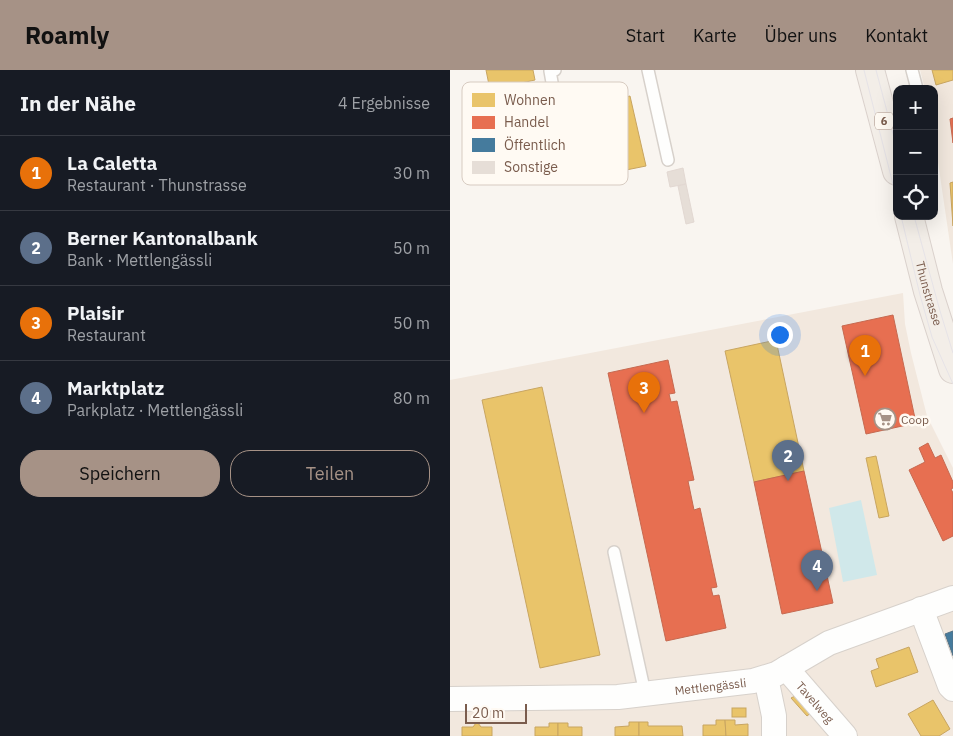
<!DOCTYPE html>
<html lang="de">
<meta charset="utf-8">
<style>
body{margin:0;font-family:"IBM Plex Sans",sans-serif;background:#242831;color:#f1f3f6}
.controls{position:absolute;right:15px;top:15px;display:grid;overflow:hidden;border-radius:10px;box-shadow:0 5px 20px #0002}
.controls button{width:45px;height:45px;display:grid;place-items:center;padding:0;border:0;border-bottom:1px solid #363941;background:#171b24;color:#f1f3f6;font:25px sans-serif}
.scale{position:absolute;left:15px;bottom:12px;width:62px;box-sizing:border-box;padding-left:5px;border:2px solid #7a5c4d;border-top:0;font-size:14px;line-height:18px;white-space:nowrap;color:#7a5c4d;-webkit-text-stroke:4px #fffaf3;paint-order:stroke}
.you{position:absolute;left:329px;top:264px;width:18px;height:18px;margin:-12px;border:4px solid #fff;border-radius:50%;background:#1a73e8;box-shadow:0 0 0 8px #1a73e833}
.badge{display:grid;place-items:center;width:32px;height:32px;border-radius:50%;background:#a69286;color:#fff;font-size:16px;font-weight:700}
.pin{position:absolute;translate:-50% -41px;filter:drop-shadow(0 1px 2px #0008)}
.pin::after{content:'';position:absolute;top:26px;width:18px;height:15px;background:inherit;clip-path:polygon(0 0,100% 0,50% 100%)}
.list{margin:0;padding:0;list-style:none}
h2{display:flex;justify-content:space-between;align-items:center;height:65px;margin:0;padding:0 20px;font-size:21px}
h2 small{font-size:16px;font-weight:400;color:#9ea1a6}
.list li{display:grid;grid-template-columns:32px 1fr auto;gap:15px;align-items:center;box-sizing:border-box;height:75px;padding:0 20px;border-top:1px solid #363941}
.list b{display:block;font-size:19px;white-space:nowrap}
.list p{margin:0;font-size:16px;white-space:nowrap;color:#9ea1a6}
.list em{font-size:16px;font-style:normal;color:#9ea1a6}
.actions{display:flex;gap:10px;padding:15px 20px}
.actions a{flex:1;padding:11px 0;border:1px solid #a69286;border-radius:20px;text-align:center;font-size:18px;color:#a69286}
.actions .main{background:#a69286;color:#111}
.icon{flex:none;width:28px;height:28px;fill:none;stroke:currentColor;stroke-width:2;stroke-linecap:round;stroke-linejoin:round}
.map{position:relative;flex:none;width:503px;height:666px;overflow:hidden}
header{display:flex;align-items:center;gap:30px;box-sizing:border-box;height:70px;padding:0 25px;background:#a69286;color:#111}
header strong{font-size:24px}
nav{display:flex;gap:28px;margin-inline-start:auto;font-size:18px}
main{display:flex}
aside{flex:1;background:#171b24}
.map>svg:first-child{display:block}
.residential{fill:#f2e8de}
.water{fill:#d0e8ea}
.homes{fill:#e9c46a;stroke:#c8a561}
.shops{fill:#e76f51;stroke:#c66950}
.public{fill:#457b9d;stroke:#557285}
.building{fill:#e6ded7;stroke:#e2d8d2}
.lines{fill:none;stroke-linecap:round;stroke-linejoin:round}
.service-casing{stroke:#d7d1cb;stroke-width:14}
.minor-casing{stroke:#d7d1cb;stroke-width:26}
.primary-casing{stroke:#dad1cc;stroke-width:30}
.service{stroke:#fefefd;stroke-width:11}
.minor{stroke:#fefefd;stroke-width:24}
.primary{stroke:#f3eee8;stroke-width:28}
.tram{stroke:#e6e3e7;stroke-width:1}
.labels{text-anchor:middle;dominant-baseline:central;stroke-width:5;stroke-linejoin:round;paint-order:stroke}
.shield{fill:#fffaf3;stroke:#a28b7f;stroke-width:1}
.shield-label{font-size:11px;font-weight:bold;fill:#7a5c4d}
.street-label{font-size:12px;fill:#7a5c4d;stroke:#fffaf3}
.poi-label{font-size:12px;fill:#7a5c4d;stroke:#fffaf3;text-anchor:start}
.key{fill:#fffaf3;stroke:#d7cbc1;stroke-width:1}
.key-label{font-size:14px;fill:#7a5c4d}
</style>
<header>
<strong>Roamly</strong>
<nav><a>Start</a><a>Karte</a><a>Über uns</a><a>Kontakt</a></nav>
</header>
<main>
<aside>
<h2>In der Nähe<small>4 Ergebnisse</small></h2>
<ul class="list">
<li><span class="badge" style="background:#e8710a">1</span><div><b>La Caletta</b><p>Restaurant · Thunstrasse</p></div><em>30 m</em></li>
<li><span class="badge" style="background:#5c6f8a">2</span><div><b>Berner Kantonalbank</b><p>Bank · Mettlengässli</p></div><em>50 m</em></li>
<li><span class="badge" style="background:#e8710a">3</span><div><b>Plaisir</b><p>Restaurant</p></div><em>50 m</em></li>
<li><span class="badge" style="background:#5c6f8a">4</span><div><b>Marktplatz</b><p>Parkplatz · Mettlengässli</p></div><em>80 m</em></li>
</ul>
<div class="actions"><a class="main">Speichern</a><a>Teilen</a></div>
</aside>
<div class="map">
<svg width="503" height="666" viewBox="0 0 503 666">
<rect width="100%" height="100%" fill="#f9f5f0"/>
<g class="residential">
<polygon points="470,0 503,0 503,194 484,65 484,19 475,19"/>
<polygon points="453,223 455,254 461,283 477,346 503,398 503,666 0,666 0,310"/>
</g>
<polygon class="water" points="411,430 427,505 393,512 379,438"/>
<g class="homes">
<polygon points="36,0 83,0 85,10 40,20"/>
<polygon points="482,0 503,0 503,10 486,15"/>
<polygon points="180,26 196,96 161,103 160,95 156,96 154,88 158,87 156,79 161,78 156,57 152,59 146,34"/>
<polygon points="503,112 503,156 500,113"/>
<polygon points="326,270 354,401 304,412 275,281"/>
<polygon points="92,317 150,585 90,598 32,330"/>
<polygon points="426,386 439,446 429,448 416,388"/>
<polygon points="459,577 468,602 426,617 421,601 429,598 426,589"/>
<polygon points="347,625 362,642 357,646 341,628"/>
<polygon points="483,630 500,659 489,666 471,666 458,644"/>
<rect x="282" y="638" width="14" height="9"/>
<polygon points="266,650 275,650 276,666 253,666 253,655 266,655"/>
<polygon points="275,650 285,650 285,655 298,654 298,666 276,666"/>
<polygon points="179,652 189,652 189,666 165,666 165,657 179,656"/>
<polygon points="189,652 198,652 198,656 232,656 233,666 189,666"/>
<polygon points="26,653 28,653 31,657 42,657 42,666 12,666 12,657 23,657"/>
<polygon points="99,653 108,653 108,666 85,666 85,657 99,657"/>
<polygon points="108,653 118,653 118,657 132,657 132,666 108,666"/>
</g>
<g class="shops">
<polygon points="503,48 503,73 500,49"/>
<polygon points="443,245 466,353 416,364 392,256"/>
<polygon points="218,290 225,323 219,324 221,332 227,331 244,410 238,411 244,440 250,438 267,517 261,518 263,526 269,525 276,558 216,571 158,303"/>
<polygon points="478,373 485,388 491,385 503,412 503,418 501,419 503,423 503,466 493,471 459,400 475,392 469,378"/>
<polygon points="354,401 383,533 332,544 304,412"/>
</g>
<polygon class="public" points="503,561 503,586 495,564"/>
<g class="building">
<polygon points="233,98 236,114 220,117 217,102"/>
<polygon points="236,114 244,152 236,154 228,116"/>
</g>
<g class="lines">
<g class="service-casing">
<g id="service">
<polyline points="198,0 218,90"/>
<polyline points="462,0 467,19"/>
<polyline points="36,34 103,18 100,1 105,0"/>
<polyline points="164,482 195,623"/>
</g>
</g>
<g class="minor-casing">
<g id="minor">
<polyline points="471,539 500,616 503,619"/>
<path id="s1" d="M 336,598 L 395,666"/>
<polyline points="316,608 324,646 324,666"/>
<path id="s2" d="M 0,629 L 168,627 L 303,611 L 326,604 L 379,573 L 503,528"/>
</g>
</g>
<g class="primary-casing">
<g id="primary">
<polyline points="420,0 447,101"/>
<path id="s3" d="M 459,146 L 478,221 L 503,299"/>
</g>
</g>
<use href="#service" class="service"/>
<use href="#minor" class="minor"/>
<use href="#primary" class="primary"/>
<g class="tram">
<polyline points="414,0 447,130"/>
<polyline points="426,0 447,79"/>
<polyline points="451,146 470,225 482,267 503,314"/>
<polyline points="464,146 490,241 503,283"/>
</g>
</g>
<defs>
<g id="supermarket-ring" transform="scale(1.125)"><circle r="9.5" fill="#fffaf3" stroke="#a69286" stroke-width="1.5"/><path d="M-6-5.5h2.5l.6 2H6L4.5 2H-2.5L-4.4-4H-6ZM-1.5 3.2a1.3 1.3 0 1 0 .1 0ZM3 3.2a1.3 1.3 0 1 0 .1 0Z" fill="#a69286"/></g>
</defs>
<g fill-rule="evenodd">
<use href="#supermarket-ring" x="435" y="349"/>
</g>
<g class="labels">
<rect class="shield" x="425" y="42.5" width="18" height="17" rx="4"/>
<g class="shield-label">
<text x="434" y="51">6</text>
</g>
<g class="street-label">
<text stroke="none"><textPath href="#s3" startOffset="80">Thunstrasse</textPath></text>
<text stroke="none"><textPath href="#s2" startOffset="261">Mettlengässli</textPath></text>
<text stroke="none"><textPath href="#s1" startOffset="45">Tavelweg</textPath></text>
</g>
<g class="poi-label">
<text x="451" y="349">Coop</text>
</g>
</g>
<rect x="12" y="12" width="166" height="103" rx="8" class="key"/>
<rect x="22" y="23" width="23" height="14" fill="#e9c46a"/>
<rect x="22" y="46" width="23" height="13" fill="#e76f51"/>
<rect x="22" y="68" width="23" height="14" fill="#457b9d"/>
<rect x="22" y="91" width="23" height="13" fill="#e6ded7"/>
<g class="key-label">
<text x="54" y="35">Wohnen</text>
<text x="54" y="57">Handel</text>
<text x="54" y="80">Öffentlich</text>
<text x="54" y="102">Sonstige</text>
</g>
</svg>
<div class="controls">
<button>+</button>
<button>−</button>
<button><svg class="icon" aria-label="locate" viewBox="0 0 24 24"><circle cx="12" cy="12" r="6"/><path d="M12 2v4M12 18v4M2 12h4M18 12h4"/></svg></button>
</div>
<div class="scale">20 m</div>
<div class="you"></div>
<div class="pin badge" style="left:415px;top:306px;background:#e8710a">1</div>
<div class="pin badge" style="left:338px;top:411px;background:#5c6f8a">2</div>
<div class="pin badge" style="left:194px;top:343px;background:#e8710a">3</div>
<div class="pin badge" style="left:367px;top:521px;background:#5c6f8a">4</div>
</div>
</main>
